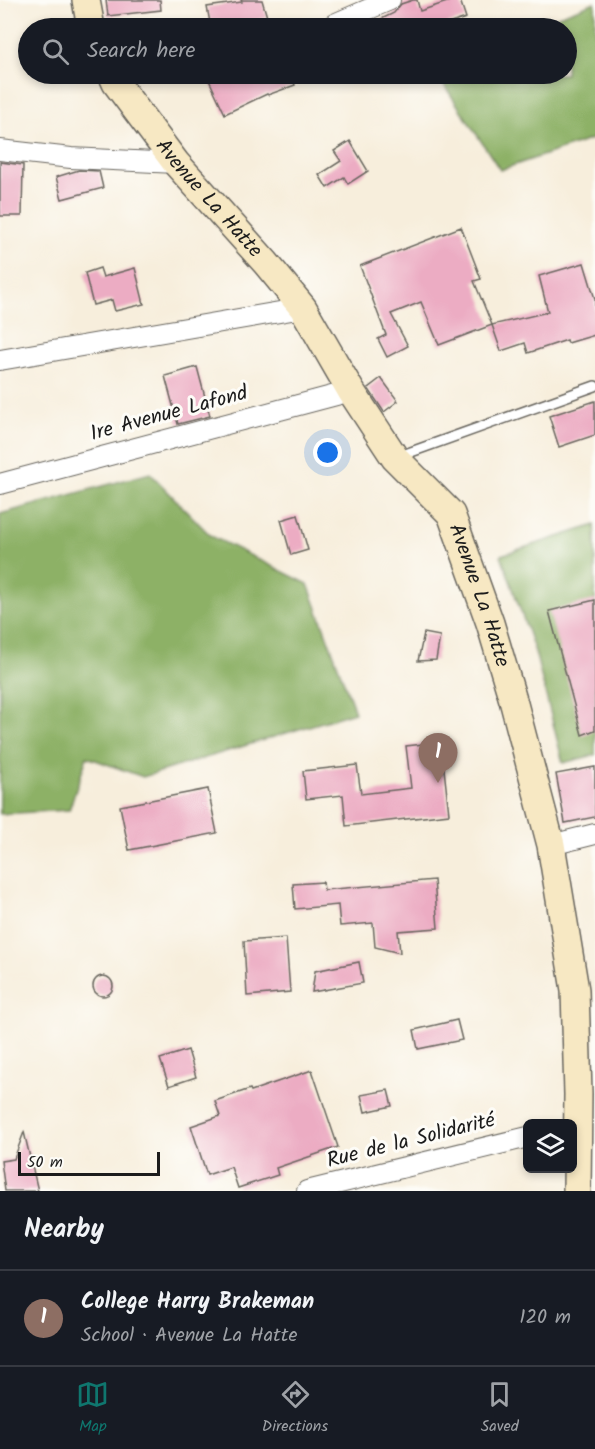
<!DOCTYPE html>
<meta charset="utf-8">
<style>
body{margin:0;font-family:Kalam,sans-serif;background:#242831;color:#f1f3f6}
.controls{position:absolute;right:18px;bottom:18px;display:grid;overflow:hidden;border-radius:9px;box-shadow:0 3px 9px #0003}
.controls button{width:54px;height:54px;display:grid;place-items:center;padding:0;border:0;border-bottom:2px solid #363941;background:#171b24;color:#f1f3f6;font:30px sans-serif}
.scale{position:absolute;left:18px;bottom:15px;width:142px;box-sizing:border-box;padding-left:6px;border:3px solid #1c1c1c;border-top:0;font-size:16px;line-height:21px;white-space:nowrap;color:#1c1c1c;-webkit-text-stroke:4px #fdfcf7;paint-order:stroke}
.you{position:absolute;left:328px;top:453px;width:21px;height:21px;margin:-15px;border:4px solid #fff;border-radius:50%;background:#1a73e8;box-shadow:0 0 0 9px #1a73e833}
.badge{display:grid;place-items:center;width:39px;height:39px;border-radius:50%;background:#0f766e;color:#fff;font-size:20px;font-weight:700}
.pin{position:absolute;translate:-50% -50px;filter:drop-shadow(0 2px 3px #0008)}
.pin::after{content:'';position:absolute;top:32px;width:21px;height:18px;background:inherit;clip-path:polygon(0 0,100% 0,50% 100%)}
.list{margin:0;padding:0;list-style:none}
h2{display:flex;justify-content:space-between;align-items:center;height:78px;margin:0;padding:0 24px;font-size:26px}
h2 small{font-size:20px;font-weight:400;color:#9ea1a6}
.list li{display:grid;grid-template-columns:39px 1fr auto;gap:18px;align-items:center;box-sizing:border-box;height:96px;padding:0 24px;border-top:2px solid #363941}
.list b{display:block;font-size:22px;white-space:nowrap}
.list p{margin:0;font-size:20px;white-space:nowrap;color:#9ea1a6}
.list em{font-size:20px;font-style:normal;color:#9ea1a6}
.icon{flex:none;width:33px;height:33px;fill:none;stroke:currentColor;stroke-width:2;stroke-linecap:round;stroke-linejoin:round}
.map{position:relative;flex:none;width:595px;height:1191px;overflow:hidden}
.search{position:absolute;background:#171b24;box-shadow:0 3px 9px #0003;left:18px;right:18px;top:18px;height:66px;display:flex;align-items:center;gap:15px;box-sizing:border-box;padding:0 21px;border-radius:33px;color:#9ea1a6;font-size:22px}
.sheet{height:174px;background:#171b24}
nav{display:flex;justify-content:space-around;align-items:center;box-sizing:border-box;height:84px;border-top:2px solid #363941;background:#171b24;font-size:16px;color:#9ea1a6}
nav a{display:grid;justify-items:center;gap:3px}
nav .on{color:#0f766e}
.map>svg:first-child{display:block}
.forest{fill:#8db166;stroke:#546641;stroke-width:1.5}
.building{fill:#ecacc3}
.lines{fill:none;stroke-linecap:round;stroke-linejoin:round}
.lane-casing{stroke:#69665f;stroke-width:12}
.street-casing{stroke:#69665f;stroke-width:22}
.secondary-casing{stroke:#69665f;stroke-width:30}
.lane{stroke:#fff;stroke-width:9}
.street{stroke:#fff;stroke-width:20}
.secondary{stroke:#f7e8c3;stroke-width:27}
.labels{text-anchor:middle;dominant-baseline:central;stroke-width:6;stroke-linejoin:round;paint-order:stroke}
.street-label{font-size:21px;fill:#1c1c1c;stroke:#fdfcf7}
</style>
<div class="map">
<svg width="595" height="1191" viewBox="0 0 595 1191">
<rect width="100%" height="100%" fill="#fdfcf7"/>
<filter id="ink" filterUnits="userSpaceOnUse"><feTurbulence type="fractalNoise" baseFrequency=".0167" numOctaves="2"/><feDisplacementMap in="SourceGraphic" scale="12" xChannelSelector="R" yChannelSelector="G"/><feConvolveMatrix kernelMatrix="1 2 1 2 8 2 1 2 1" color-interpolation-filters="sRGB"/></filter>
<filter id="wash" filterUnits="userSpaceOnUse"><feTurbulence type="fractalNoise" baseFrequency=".008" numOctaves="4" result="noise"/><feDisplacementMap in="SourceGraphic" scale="24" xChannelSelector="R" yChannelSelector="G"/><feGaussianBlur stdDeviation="1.35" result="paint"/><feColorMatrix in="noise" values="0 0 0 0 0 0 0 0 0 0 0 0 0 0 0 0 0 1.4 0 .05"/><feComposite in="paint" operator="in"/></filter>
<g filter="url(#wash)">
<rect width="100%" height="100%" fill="#f7eedc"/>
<g class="forest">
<polygon points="595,2 595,138 500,170 437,74 566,74 566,28 527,28"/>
<polygon points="150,473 211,536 308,584 355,712 143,777 87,757 69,810 0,814 0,514"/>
<polygon points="595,525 595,755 563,763 535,652 501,555"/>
</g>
<g id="blocks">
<g class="building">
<polygon points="106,0 160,0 161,10 108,16"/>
<polygon points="241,0 262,0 267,17 240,25 241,28 211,28 207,7 242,2"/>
<polygon points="413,0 417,0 420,11 453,0 460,0 466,18 435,28 363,28 394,13 401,4"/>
<polygon points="223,74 291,74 295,85 268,95 267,94 225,114 209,80"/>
<polygon points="350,141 368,171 348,184 344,177 327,188 319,175 341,161 334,151"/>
<polygon points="0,162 23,165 22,216 0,216"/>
<polygon points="79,170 99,171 103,188 62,199 56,177"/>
<polygon points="461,227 481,279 474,281 492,325 548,312 539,276 584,263 595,299 595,335 568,343 567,340 528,353 525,343 501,351 492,325 439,345 421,302 391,314 408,346 387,357 378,339 386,335 360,266"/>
<polygon points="100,268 103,277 135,268 144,304 115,311 112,300 93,305 85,273"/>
<polygon points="197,367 210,416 178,424 165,376"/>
<polygon points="381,378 398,401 384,412 368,388"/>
<polygon points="595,401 595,435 559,447 549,416"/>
<polygon points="298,515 308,550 291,555 281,520"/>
<polygon points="595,600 595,730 582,735 549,611"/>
<polygon points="424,633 440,636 436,660 418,661"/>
<polygon points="441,742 449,814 346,826 343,795 306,799 303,771 357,765 361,794 411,788 406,746"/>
<polygon points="595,767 595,817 565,823 556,774"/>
<polygon points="208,789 217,833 129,850 120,806"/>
<polygon points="434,880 438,928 398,931 400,953 375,947 373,923 340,926 338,905 295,909 293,884 323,882 324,890"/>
<polygon points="286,938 290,992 247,996 244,941"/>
<polygon points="359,962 363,983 312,992 315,971"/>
<circle cx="103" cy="986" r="10"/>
<polygon points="457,1020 462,1040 418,1049 414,1030"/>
<polygon points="188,1050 196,1077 169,1086 160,1059"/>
<polygon points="312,1070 338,1147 276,1168 278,1175 238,1188 231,1167 207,1175 191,1126 220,1116 215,1101 250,1089 251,1091"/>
<polygon points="388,1090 392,1106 365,1112 361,1095"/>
<polygon points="24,1132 38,1191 5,1191 1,1161 14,1159"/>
</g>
</g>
</g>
<g filter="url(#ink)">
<use href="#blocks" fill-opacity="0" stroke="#69665f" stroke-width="1.5"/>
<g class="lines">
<g class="lane-casing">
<polyline id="lane" points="397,457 595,386"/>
</g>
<g class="street-casing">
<g id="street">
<polyline points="334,24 390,0"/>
<polyline points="0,150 71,158 176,163"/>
<polyline points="0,360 303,308"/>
<polyline points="0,484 351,391"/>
<polyline points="551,845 595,834"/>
<polyline points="307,1191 528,1137"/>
</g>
</g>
<g class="secondary-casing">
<g id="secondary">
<polyline points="86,0 91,28"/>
<path id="s1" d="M 112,74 L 116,83 L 176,163 L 266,263 L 303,308 L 351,391 L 395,458 L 451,514 L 490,623 L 513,700 L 551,845 L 575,990 L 578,1094 L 577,1191"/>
</g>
</g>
<use href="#lane" class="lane"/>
<use href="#street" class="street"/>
<use href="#secondary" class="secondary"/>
</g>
</g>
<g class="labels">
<g class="street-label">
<text stroke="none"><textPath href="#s1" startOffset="158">Avenue La Hatte</textPath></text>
<text transform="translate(169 414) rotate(-15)">1re Avenue Lafond</text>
<text stroke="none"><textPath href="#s1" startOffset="644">Avenue La Hatte</textPath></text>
<text transform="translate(411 1141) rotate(-14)">Rue de la Solidarité</text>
</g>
</g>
</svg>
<div class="controls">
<button><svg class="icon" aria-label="layers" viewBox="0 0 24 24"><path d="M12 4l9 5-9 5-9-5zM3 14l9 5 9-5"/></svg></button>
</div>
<div class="scale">50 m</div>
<div class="you"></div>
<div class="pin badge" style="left:438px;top:783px;background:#8d6e63">1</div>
<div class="search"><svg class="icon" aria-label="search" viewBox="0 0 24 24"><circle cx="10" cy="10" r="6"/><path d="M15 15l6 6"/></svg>Search here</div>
</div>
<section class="sheet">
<h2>Nearby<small></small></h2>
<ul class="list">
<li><span class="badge" style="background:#8d6e63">1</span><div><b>College Harry Brakeman</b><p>School · Avenue La Hatte</p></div><em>120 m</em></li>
</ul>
</section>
<nav>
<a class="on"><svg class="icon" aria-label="map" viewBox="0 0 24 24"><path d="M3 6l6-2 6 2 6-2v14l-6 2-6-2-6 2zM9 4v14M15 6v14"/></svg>Map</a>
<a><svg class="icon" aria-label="directions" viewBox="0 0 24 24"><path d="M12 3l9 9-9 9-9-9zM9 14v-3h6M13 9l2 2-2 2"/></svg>Directions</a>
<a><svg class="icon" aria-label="saved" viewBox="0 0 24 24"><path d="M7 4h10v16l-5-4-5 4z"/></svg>Saved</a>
</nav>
